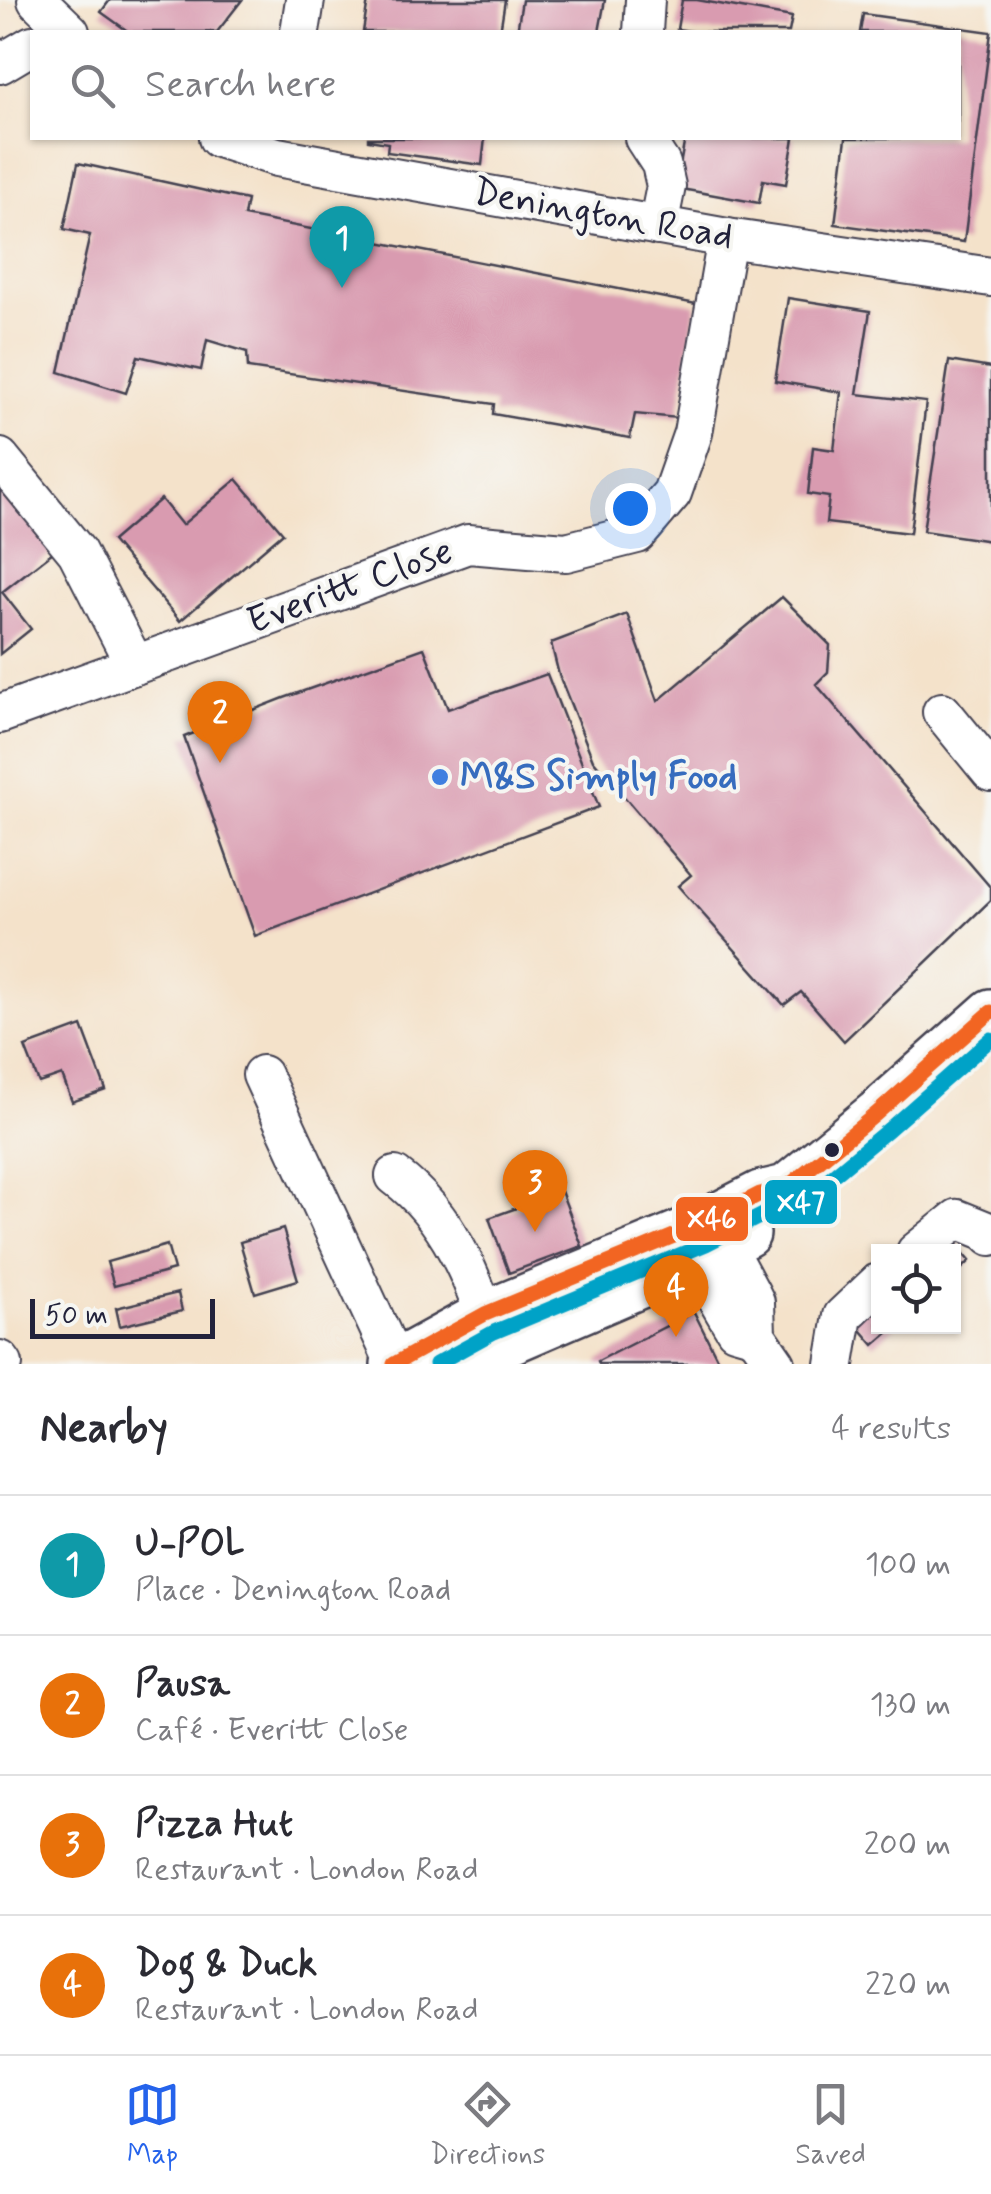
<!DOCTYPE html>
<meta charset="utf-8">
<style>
body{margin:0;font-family:Mynerve,sans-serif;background:#f2f2f3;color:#2b2b33}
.controls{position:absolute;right:30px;bottom:30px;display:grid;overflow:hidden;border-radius:0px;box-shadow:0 2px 8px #0004}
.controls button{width:90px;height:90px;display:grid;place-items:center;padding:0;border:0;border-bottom:2px solid #e1e1e2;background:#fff;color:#2b2b33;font:50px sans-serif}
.scale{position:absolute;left:30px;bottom:25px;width:185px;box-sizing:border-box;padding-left:10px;border:5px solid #22223b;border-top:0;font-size:28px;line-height:35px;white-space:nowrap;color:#22223b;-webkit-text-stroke:8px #f6f6f2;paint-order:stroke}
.you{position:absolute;left:630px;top:508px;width:35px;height:35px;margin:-25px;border:8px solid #fff;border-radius:50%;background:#1a73e8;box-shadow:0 0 0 15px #1a73e833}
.badge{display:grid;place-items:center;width:65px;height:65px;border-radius:50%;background:#2563eb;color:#fff;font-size:32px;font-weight:700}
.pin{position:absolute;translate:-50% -82px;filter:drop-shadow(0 2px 5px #0008)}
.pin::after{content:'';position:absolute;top:52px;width:35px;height:30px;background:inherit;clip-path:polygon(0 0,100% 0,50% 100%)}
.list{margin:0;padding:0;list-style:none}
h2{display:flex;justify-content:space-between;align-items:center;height:130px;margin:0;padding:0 40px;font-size:42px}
h2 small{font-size:32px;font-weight:400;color:#7c7c81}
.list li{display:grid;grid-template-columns:65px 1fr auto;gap:30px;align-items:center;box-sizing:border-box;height:140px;padding:0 40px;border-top:2px solid #e1e1e2}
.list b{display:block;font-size:38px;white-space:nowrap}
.list p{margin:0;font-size:32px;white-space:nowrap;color:#7c7c81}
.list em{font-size:32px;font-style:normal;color:#7c7c81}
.icon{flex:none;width:55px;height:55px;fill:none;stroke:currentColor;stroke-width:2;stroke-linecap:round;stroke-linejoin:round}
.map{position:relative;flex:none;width:991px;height:1364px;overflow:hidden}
.search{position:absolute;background:#fff;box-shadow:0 2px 8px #0004;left:30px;right:30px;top:30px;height:110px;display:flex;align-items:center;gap:25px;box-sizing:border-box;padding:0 35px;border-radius:0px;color:#7c7c81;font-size:38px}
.sheet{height:690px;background:#fff}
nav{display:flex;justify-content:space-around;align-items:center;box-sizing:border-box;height:140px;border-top:2px solid #e1e1e2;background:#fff;font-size:28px;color:#7c7c81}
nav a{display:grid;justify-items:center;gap:5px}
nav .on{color:#2563eb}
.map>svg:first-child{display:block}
.building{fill:#d99bb0}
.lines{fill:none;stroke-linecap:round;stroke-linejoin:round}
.minor-casing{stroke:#423f50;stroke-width:42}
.major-casing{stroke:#423f50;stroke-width:50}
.minor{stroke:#fff;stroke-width:38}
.major{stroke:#fff;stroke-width:45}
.bus-1-casing{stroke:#f6f6f2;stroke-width:22}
.bus-2-casing{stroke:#f6f6f2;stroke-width:22}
.bus-1{stroke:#f26522;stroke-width:15}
.bus-2{stroke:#02a2c7;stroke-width:15}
.shop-dot{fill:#3f7fe0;stroke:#f6f6f2;stroke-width:4}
.bus-dot{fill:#22223b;stroke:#f6f6f2;stroke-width:4}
.labels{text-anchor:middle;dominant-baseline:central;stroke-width:8;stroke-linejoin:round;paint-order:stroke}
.street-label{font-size:38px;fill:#22223b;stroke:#f6f6f2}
.shop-label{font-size:38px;font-weight:bold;fill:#366cbe;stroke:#f6f6f2;text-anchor:start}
.line-badge{stroke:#f6f6f2;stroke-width:4}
.badge-label{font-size:28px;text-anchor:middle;font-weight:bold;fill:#fff}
</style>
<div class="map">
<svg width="991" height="1364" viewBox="0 0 991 1364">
<rect width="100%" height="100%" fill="#f6f6f2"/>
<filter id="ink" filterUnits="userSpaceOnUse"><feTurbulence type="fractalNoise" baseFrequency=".01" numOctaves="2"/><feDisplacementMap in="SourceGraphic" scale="20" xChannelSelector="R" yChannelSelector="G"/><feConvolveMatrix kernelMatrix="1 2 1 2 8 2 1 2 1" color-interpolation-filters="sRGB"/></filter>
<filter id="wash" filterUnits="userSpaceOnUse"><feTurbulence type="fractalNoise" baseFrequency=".0048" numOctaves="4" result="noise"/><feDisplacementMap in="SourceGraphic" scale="40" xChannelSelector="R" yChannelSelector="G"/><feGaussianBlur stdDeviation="2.25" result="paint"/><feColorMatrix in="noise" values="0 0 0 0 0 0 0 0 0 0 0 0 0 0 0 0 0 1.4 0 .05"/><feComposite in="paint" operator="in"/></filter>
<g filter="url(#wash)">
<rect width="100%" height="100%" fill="#f4e2ca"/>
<g id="blocks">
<g class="building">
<polygon points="110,0 242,0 217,32 129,32 101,12"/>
<polygon points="368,0 505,0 500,32 363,32"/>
<polygon points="522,0 605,0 599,32 517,32"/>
<polygon points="682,0 697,0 792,17 789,32 697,32 677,29"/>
<polygon points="863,14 991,32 964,242 835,224 846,138 958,138 958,32 860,32"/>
<polygon points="368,138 485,138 482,165 387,152 388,143 368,140"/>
<polygon points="685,138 794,138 786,184 763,180 759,203 676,188"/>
<polygon points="78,163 247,200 244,216 696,304 678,418 635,414 630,438 493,414 494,404 248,368 247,352 207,340 201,370 138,356 126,393 59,372 90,235 64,229"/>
<polygon points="788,298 870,311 857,394 926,402 910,533 826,523 829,497 808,494 813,447 834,450 841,392 775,381"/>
<polygon points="949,361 991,368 991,541 923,531"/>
<polygon points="237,479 283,533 180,621 112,541 161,499 182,525"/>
<polygon points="0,484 53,552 2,592 31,629 0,654"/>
<polygon points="782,597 830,645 828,672 816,684 991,888 991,900 844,1041 801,992 784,1005 678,886 691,875 593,760 559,675 551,643 627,614 658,701"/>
<polygon points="424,648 448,709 547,674 599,807 255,936 184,737 284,698"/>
<polygon points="82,1026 106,1090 72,1102 62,1075 39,1083 25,1047"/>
<polygon points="546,1186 550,1195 561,1191 582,1246 509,1273 489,1218 525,1205 521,1195"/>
<polygon points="935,1220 970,1261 954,1276 954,1252 899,1252"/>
<polygon points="283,1229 298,1280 255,1293 240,1242"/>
<polygon points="167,1245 174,1270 114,1286 107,1262"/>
<polygon points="878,1269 878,1326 896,1326 874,1345 839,1304"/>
<polygon points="178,1293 182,1311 120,1326 116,1308"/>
<polygon points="694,1312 720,1364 599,1364 598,1361"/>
</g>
</g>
</g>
<g filter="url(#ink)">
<use href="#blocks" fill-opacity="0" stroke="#423f50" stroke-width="2.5"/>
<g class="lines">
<g class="minor-casing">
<g id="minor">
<polyline points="37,0 70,32"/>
<polyline points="300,32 305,0"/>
<polyline points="643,32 645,0"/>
<polyline points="0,64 32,45"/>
<polyline points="218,138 277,157 727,238 991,277"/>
<polyline points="644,138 661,164 666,186 658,226"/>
<polyline points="0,458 77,552 135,665"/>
<polyline points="942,712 991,772"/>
<polyline points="0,714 468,544 566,552 637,534 672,493 693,433 727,238"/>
<polyline points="262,1075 395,1363"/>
<path d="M 395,1176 C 449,1216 475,1281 494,1343"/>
<path d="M 698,1227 C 700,1275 711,1289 735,1329 L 756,1335"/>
<polyline points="700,1227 731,1257 750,1292 755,1302 756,1335 776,1364"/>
<polyline points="916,1252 957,1219 989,1232 991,1236"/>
<polyline points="0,1360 3,1364"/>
<polyline points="835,1364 843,1316 878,1283"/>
</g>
</g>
<g class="major-casing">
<g id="major">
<polyline points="394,1364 485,1314 698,1226 760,1194 786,1188 876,1114 991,1012"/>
<polyline points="457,1364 654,1279 747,1234"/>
</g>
</g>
<use href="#minor" class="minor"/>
<use href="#major" class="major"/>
<g class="bus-1-casing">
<polyline id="bus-1" points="394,1364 485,1314 698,1226 760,1194 786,1188 876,1114 991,1012"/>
</g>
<g class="bus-2-casing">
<polyline id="bus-2" points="436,1364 494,1332 706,1244 767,1213 796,1206 889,1129 991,1039"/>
</g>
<use href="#bus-1" class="bus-1"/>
<use href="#bus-2" class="bus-2"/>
</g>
</g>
<circle class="shop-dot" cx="440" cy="777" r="10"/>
<circle class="bus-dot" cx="832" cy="1150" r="9"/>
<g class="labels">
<g class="street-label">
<text transform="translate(603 215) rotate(10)">Denington Road</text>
<text transform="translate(350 587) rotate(-20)">Everitt Close</text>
</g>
<g class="shop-label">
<text x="460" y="777">M&amp;S Simply Food</text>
</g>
</g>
<g class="line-badge">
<rect x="763" y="1178" width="76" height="48" rx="10" fill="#02a2c7"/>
<rect x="674" y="1195" width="76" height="48" rx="10" fill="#f26522"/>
</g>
<g class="badge-label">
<text x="801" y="1212">X47</text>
<text x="712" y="1228">X46</text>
</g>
</svg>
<div class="controls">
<button><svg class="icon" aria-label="locate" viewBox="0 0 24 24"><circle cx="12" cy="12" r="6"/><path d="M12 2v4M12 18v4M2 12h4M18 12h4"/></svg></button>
</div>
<div class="scale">50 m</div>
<div class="you"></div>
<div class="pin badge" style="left:342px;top:288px;background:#0f9aa8">1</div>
<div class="pin badge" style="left:220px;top:763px;background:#e8710a">2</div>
<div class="pin badge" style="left:535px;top:1232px;background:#e8710a">3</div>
<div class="pin badge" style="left:676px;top:1337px;background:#e8710a">4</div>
<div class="search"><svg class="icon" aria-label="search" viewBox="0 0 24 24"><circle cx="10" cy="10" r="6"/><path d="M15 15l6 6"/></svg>Search here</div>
</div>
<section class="sheet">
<h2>Nearby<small>4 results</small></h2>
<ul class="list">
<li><span class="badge" style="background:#0f9aa8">1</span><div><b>U-POL</b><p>Place · Denington Road</p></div><em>100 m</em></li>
<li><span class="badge" style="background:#e8710a">2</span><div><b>Pausa</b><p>Café · Everitt Close</p></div><em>130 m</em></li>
<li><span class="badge" style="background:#e8710a">3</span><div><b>Pizza Hut</b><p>Restaurant · London Road</p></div><em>200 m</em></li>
<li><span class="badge" style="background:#e8710a">4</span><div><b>Dog &amp; Duck</b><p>Restaurant · London Road</p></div><em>220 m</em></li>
</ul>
</section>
<nav>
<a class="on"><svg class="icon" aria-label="map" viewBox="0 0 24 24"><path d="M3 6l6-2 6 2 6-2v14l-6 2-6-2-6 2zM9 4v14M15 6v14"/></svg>Map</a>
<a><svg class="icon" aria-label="directions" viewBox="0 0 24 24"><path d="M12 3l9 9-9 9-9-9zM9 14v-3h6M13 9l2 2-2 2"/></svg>Directions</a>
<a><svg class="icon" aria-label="saved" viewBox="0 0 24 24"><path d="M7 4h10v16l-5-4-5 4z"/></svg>Saved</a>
</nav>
